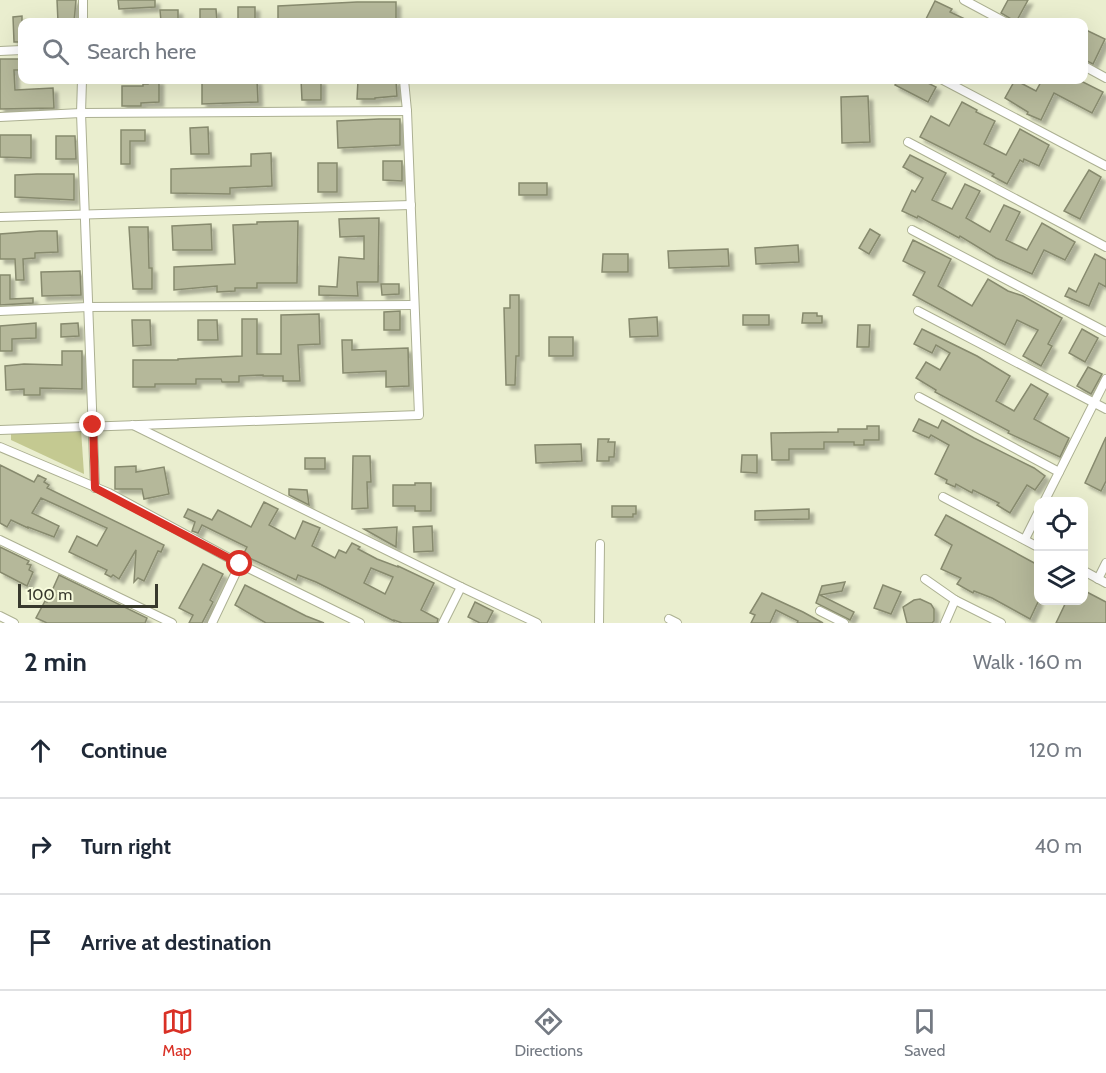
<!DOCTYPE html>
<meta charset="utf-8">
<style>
body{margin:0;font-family:Cabin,sans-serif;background:#f2f2f3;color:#1f2937}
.controls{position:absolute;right:18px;bottom:18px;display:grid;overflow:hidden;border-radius:12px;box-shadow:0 6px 24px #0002}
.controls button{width:54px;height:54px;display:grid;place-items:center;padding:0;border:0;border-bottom:2px solid #e0e1e3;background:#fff;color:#1f2937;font:30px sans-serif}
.scale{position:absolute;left:18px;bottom:15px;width:140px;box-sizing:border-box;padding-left:6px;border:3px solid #38392d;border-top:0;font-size:16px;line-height:21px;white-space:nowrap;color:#38392d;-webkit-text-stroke:4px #f7fbdc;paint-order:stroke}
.stop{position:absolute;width:18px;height:18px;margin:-14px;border:4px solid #d93025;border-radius:50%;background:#fff}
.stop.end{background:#d93025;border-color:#fff;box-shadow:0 2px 6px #0008}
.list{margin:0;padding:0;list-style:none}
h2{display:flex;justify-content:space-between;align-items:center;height:78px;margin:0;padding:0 24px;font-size:26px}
h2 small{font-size:20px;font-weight:400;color:#747a83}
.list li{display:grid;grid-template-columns:39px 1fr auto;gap:18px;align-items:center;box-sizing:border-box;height:96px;padding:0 24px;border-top:2px solid #e0e1e3}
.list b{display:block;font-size:22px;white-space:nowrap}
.list em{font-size:20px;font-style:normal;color:#747a83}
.icon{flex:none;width:33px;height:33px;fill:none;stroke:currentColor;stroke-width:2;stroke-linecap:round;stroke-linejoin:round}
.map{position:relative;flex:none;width:1106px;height:623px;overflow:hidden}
.search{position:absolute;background:#fff;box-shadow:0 6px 24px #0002;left:18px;right:18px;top:18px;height:66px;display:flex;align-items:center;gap:15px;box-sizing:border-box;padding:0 21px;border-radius:12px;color:#747a83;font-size:22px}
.sheet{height:366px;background:#fff}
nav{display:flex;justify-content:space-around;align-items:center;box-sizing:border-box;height:84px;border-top:2px solid #e0e1e3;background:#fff;font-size:16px;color:#747a83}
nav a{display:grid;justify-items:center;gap:3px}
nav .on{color:#d93025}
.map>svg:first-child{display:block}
.green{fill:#c4c991}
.building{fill:#b5b89a;stroke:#878a6e;stroke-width:1.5;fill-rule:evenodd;filter:url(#shadow)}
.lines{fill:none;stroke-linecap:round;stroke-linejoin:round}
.street-casing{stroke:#acb092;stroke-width:10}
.street{stroke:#fff;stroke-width:8}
.route{stroke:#d93025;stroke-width:8}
</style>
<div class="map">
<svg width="1106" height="623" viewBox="0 0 1106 623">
<defs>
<filter id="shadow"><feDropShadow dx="4.5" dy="4.5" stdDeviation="1.5" flood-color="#0004"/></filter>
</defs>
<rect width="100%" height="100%" fill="#eaeecf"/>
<polygon class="green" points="81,430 84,474 11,440 11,434"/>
<g class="building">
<polygon points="57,0 76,0 74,22 58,22"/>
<polygon points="118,0 155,0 155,7 119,9"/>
<polygon points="1008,0 1028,0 1016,22 1001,13"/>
<polygon points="935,1 952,9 950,12 971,22 929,22 925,21"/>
<polygon points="357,2 396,2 396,22 278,22 278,6"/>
<rect x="238" y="7" width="17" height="15"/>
<polygon points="200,9 216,9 217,22 200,22"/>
<polygon points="160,10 178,10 178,22 161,22"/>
<polygon points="22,16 22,42 14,42 13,17"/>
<polygon points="1086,30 1105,39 1093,64 1083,59 1083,35"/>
<polygon points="0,59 22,59 22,70 14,70 15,90 53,88 54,108 0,109"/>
<polygon points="148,80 159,80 159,102 141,103 141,106 122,106 122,86 143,86 143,84 148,84"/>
<polygon points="241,80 257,80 258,102 202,104 202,82"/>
<polygon points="301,80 321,80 321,100 302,100"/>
<polygon points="358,80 396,80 397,96 375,98 375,99 357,99"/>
<polygon points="898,80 922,80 936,87 928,102 895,85"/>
<polygon points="1015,80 1036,91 1042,80 1079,80 1103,92 1092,113 1054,93 1041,120 1027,114 1028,112 1005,98"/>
<polygon points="868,96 870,142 842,143 841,97"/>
<polygon points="962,102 977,110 976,112 995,121 984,144 1006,155 1020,129 1049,145 1039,166 1024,159 1023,162 1020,160 1007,184 992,176 994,174 920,137 931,116 949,126"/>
<polygon points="379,119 400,119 400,145 338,148 337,121"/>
<polygon points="208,127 209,154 191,154 190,128"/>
<polygon points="121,130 145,130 145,141 130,141 130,164 121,164"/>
<polygon points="0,135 31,135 31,158 0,157"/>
<polygon points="56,136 75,136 76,159 56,159"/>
<polygon points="271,153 272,186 230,188 230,194 171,193 171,169 251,166 251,154"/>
<polygon points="910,155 946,173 932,200 952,209 965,184 980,191 966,218 990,232 1004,205 1020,212 1006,240 1027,250 1042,223 1075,242 1065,260 1044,250 1032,274 996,258 960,236 959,238 918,216 917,218 902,211 912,190 915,192 923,178 903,167"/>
<polygon points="383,161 402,161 402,181 383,180"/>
<rect x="318" y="163" width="19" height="29"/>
<polygon points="1089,170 1101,177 1080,219 1064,211"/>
<polygon points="37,174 74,174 74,200 15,197 15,175"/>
<rect x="519" y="183" width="28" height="12"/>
<polygon points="379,218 378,282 357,282 358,296 319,295 319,286 337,287 339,257 364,259 364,236 340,237 339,219"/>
<polygon points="298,221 297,283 257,283 257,288 235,288 235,291 217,292 217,286 174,290 174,267 235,264 233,225 257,224 257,222"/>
<polygon points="211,224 212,250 173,250 172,226"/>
<polygon points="129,227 148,227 149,268 152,268 152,289 133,289"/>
<polygon points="870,229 880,235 869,254 859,248"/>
<polygon points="40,231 57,231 58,252 35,253 35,258 23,259 24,280 16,280 15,259 0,259 0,234"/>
<polygon points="913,240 951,259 938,286 972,306 988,279 1008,291 1023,296 1062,318 1048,344 1052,346 1041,366 1023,356 1038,330 1017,320 1005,345 913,295 925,272 903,261"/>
<polygon points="798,245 799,262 756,264 755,248"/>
<polygon points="728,249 729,266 669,268 668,251"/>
<polygon points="603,254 628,254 628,272 602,272"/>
<polygon points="1095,254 1106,260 1106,287 1099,283 1089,306 1065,296 1069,288 1076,292"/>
<polygon points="80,271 81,295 42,296 41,272"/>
<polygon points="0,275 10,275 10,299 33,298 33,303 0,305"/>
<polygon points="381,284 399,284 399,294 382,295"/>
<polygon points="510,295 519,295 519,356 516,356 515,385 506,385 504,308 510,308"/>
<polygon points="400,311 400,330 384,330 384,312"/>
<polygon points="803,313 817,313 817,316 822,316 822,323 802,323"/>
<polygon points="319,314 320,344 298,345 300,381 283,381 283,376 263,376 263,375 239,376 239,382 222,382 221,379 196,379 196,384 155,384 155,387 133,387 133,360 178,360 178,359 242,356 242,319 257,319 257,354 281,354 281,315"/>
<rect x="743" y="315" width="26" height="10"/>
<polygon points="657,317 658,336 630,337 629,319"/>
<polygon points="132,320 150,320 151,345 133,346"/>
<polygon points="198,320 217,320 218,340 198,340"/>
<polygon points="36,323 36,338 12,339 12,351 0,351 0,326"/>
<polygon points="78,323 79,336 61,337 61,324"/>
<polygon points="858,325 870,325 869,347 857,347"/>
<polygon points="922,329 977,356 1010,376 996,401 1014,411 1031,384 1048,394 1034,419 1069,438 1060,457 1008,433 1009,431 935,392 936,390 916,378 926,362 940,370 950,353 936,345 932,353 914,344"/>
<polygon points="1082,329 1098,338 1085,362 1069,353"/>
<rect x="549" y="337" width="24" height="19"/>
<polygon points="342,340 352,340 352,350 408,348 409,386 386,387 386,371 343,373"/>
<polygon points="62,351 82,351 82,389 40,388 40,395 24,395 24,389 6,390 5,366 24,364 62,365"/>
<polygon points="1088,367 1102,374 1091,394 1077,386"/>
<polygon points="919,419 938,428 942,420 974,438 1034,468 1045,476 1035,490 1027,485 1010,513 997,505 999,503 973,490 972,493 956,484 955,487 946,483 947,480 935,474 949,445 931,435 929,438 913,431"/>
<polygon points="867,426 879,426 879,440 864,440 864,445 854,445 854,442 824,442 824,449 789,449 789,460 772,460 771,433 838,432 838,429 867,429"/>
<polygon points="1106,437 1106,481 1101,491 1085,483"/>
<polygon points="598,439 609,439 608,442 615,442 614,457 609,457 609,461 597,461"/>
<polygon points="581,444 582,461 536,463 535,445"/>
<polygon points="742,455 757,455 757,473 741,472"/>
<polygon points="353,456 370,456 371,482 367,482 368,508 352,509"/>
<rect x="305" y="458" width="20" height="11"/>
<polygon points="0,465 34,482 38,475 46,479 44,482 49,485 47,488 164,545 161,552 158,551 144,581 138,578 134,582 136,550 119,579 113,575 111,577 105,574 107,570 69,552 77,536 97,546 107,528 41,498 32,513 59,526 54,537 28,527 28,528 11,520 7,527 0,523"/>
<polygon points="136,466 136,472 164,467 169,494 144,499 142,489 115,489 115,467"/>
<polygon points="415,483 431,483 431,511 415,511 415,506 393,506 393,485 415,485"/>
<polygon points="289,489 307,490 309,505 289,495"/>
<path d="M 264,502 L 278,509 L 269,525 L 295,539 L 303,521 L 320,528 L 312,546 L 335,558 L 339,550 L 346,553 L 352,543 L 360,547 L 358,549 L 377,559 L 398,567 L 398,566 L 434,583 L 421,610 L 438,619 L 437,623 L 402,623 L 394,620 L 394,621 L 316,582 L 298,575 L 296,580 L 243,555 L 247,547 L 202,525 L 198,533 L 192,531 L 195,522 L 184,517 L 188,509 L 212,520 L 218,510 L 251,527 ZM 371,568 L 393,577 L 385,594 L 364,583 Z"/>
<polygon points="612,506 636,506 636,514 633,514 633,517 612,517"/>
<polygon points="809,509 809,519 755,520 755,511"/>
<polygon points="946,515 1038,565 1038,602 1030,619 992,598 974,591 973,593 957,584 961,578 941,569 952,545 935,535"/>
<polygon points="432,526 433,551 414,552 413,527"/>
<polygon points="397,527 396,547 364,529"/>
<polygon points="0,547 29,561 27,564 31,565 29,570 33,572 27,586 0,572"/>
<polygon points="203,564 223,574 210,600 213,602 202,623 189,623 193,615 179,608"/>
<polygon points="59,575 147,618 145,623 47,623 36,618 45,601 47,602"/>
<polygon points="845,582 842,591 820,595 854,612 850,620 816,603 822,586"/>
<polygon points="245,585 306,616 324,623 266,623 235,605"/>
<polygon points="883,585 901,592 891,614 874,608"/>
<polygon points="1083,590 1106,602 1106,623 1056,623 1067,600 1083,600"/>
<polygon points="762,593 803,612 823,623 797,623 798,621 776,610 770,623 751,623 755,615 750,613"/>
<polygon points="920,599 931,604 934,609 934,621 932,623 907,623 903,607 914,600"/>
<polygon points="475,602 493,611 487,623 480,623 468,617"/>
</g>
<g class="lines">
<g class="street-casing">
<g id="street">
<polyline points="83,0 83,22"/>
<polyline points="964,0 1005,22"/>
<polyline points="0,51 22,50"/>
<polyline points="1084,66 1106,78"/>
<polyline points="82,80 81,113 95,488"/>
<polyline points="943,80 1106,166"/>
<polyline points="0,117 81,113 407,111"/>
<polyline points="908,142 1106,247"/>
<polyline points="0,217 411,205"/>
<polyline points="912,230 1106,332"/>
<polyline points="0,311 88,307 413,305"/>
<polyline points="918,311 1106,409"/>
<polyline points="919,397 1059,472"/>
<polyline points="133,425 461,587 537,623"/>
<polyline points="0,430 419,415 407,111 404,80"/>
<polyline points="0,447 109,493 240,564 360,623"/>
<polyline points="943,497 1038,547"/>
<polyline points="1044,502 1106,379"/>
<polyline points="1025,539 1038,513"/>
<polyline points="0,540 172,623"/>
<polyline points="1084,571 1106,583"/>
<polyline points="925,579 955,600 1001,623"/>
<polyline points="1098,579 1106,563"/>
<polyline points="820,611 844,623"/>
<polyline points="0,616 14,623"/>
<polyline points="669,619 677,623"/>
<polyline points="212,623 240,564"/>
<polyline points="443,623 461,587"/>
<polyline points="599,623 600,544"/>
<polyline points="945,623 955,600"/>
</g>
</g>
<use href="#street" class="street"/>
</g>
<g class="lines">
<polyline class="route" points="93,425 95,488 240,564"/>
</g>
</svg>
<div class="controls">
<button><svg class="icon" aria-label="locate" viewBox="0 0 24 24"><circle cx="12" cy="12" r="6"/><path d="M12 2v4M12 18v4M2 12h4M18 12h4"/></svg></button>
<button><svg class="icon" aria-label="layers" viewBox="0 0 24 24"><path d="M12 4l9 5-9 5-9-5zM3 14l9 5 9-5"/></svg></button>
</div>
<div class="scale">100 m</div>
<div class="stop" style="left:240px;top:564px"></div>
<div class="stop end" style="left:93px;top:425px"></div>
<div class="search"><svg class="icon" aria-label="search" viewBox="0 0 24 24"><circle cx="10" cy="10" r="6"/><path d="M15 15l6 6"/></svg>Search here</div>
</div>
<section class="sheet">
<h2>2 min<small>Walk · 160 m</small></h2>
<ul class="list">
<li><svg class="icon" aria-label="ahead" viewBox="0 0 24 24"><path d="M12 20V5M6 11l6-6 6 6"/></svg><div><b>Continue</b></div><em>120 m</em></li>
<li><svg class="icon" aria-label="right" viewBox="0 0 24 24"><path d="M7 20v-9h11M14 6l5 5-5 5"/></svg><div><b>Turn right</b></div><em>40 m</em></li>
<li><svg class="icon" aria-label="arrive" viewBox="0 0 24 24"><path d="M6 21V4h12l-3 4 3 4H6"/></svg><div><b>Arrive at destination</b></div></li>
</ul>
</section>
<nav>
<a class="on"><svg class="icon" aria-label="map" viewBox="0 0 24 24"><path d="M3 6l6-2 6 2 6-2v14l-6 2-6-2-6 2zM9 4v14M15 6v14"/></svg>Map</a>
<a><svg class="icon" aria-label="directions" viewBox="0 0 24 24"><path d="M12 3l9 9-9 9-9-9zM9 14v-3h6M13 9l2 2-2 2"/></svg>Directions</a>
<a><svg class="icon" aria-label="saved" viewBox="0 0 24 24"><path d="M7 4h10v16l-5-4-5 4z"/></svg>Saved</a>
</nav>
